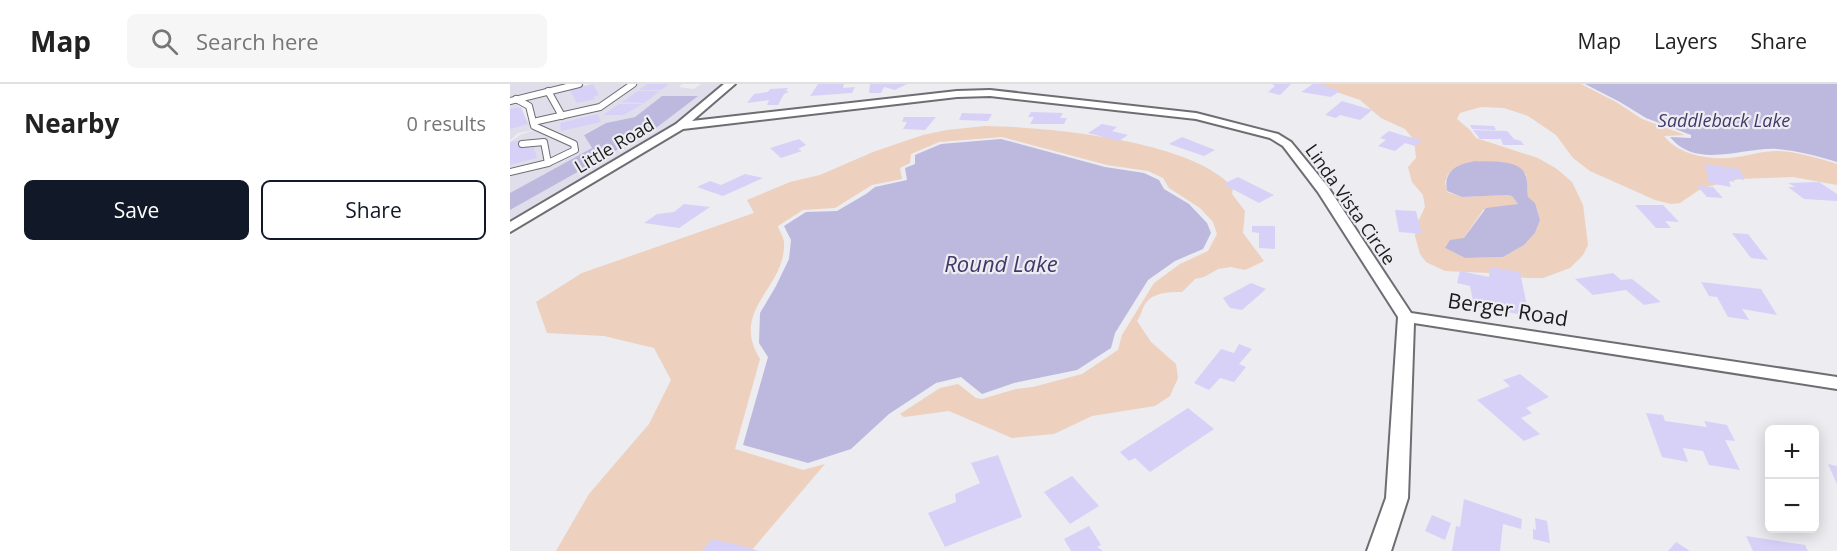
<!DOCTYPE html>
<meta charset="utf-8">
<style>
body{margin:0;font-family:"Open Sans",sans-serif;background:#f6f6f6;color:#222}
.controls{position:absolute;right:18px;bottom:18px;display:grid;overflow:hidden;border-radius:9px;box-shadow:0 3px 15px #0003}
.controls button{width:54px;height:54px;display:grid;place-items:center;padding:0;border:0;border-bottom:2px solid #e0e0e0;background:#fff;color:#222;font:30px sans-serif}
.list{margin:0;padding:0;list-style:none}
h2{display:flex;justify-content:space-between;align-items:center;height:78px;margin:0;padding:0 24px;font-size:26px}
h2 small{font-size:20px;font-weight:400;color:#767676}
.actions{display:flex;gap:12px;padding:18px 24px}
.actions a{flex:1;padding:14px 0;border:2px solid #111827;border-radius:9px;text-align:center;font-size:21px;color:#111827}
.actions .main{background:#111827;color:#fff}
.icon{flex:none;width:33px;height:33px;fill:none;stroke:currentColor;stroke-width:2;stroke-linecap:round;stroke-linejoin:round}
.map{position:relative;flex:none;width:1327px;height:467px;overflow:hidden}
header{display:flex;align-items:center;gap:36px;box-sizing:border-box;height:84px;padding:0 30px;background:#fff;border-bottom:2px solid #e0e0e0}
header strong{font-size:28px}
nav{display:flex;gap:33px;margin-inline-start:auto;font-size:21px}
.search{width:420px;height:54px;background:#f6f6f6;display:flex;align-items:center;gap:15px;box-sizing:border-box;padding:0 21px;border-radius:9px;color:#767676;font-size:22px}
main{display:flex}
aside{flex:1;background:#fff}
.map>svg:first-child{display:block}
.built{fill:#e0deea}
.green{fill:#edd0bd;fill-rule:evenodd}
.water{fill:#bdb8de}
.building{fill:#d7d1f8}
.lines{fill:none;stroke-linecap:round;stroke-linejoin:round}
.service-casing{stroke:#6e6d72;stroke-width:8}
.minor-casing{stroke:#6e6d72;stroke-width:4}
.service{stroke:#fff;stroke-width:6}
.minor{fill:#fff;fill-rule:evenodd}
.labels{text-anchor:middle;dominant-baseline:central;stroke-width:4.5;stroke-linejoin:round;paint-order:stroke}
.far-water-label{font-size:18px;font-style:italic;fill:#423869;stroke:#ececf1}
.far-street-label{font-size:18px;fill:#1b1b1c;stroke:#ececf1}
.street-label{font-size:21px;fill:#1b1b1c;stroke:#ececf1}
.water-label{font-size:22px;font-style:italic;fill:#423869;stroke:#ececf1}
</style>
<header>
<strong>Map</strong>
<div class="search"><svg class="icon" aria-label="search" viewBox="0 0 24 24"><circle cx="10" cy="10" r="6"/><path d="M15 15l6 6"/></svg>Search here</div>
<nav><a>Map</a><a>Layers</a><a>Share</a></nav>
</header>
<main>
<aside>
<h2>Nearby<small>0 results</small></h2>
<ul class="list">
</ul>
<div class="actions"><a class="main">Save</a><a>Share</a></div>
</aside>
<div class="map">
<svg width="1327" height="467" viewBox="0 0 1327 467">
<rect width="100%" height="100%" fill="#ececf1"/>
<g class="built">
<polygon points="0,0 75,0 6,18 23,46 8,49 0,56"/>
<polygon points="82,0 172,0 169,3 184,5 191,0 215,0 165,42 0,140 0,126 146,44 152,12 125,33 96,39 74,50 82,64 0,109 0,58 12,50 28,45 11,18"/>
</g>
<g class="green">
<path d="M 803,0 L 1071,0 L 1106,18 L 1132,35 L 1175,51 L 1154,52 C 1169,72 1204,77 1227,73 C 1241,71 1253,67 1268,67 C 1288,68 1308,74 1327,80 L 1327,101 L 1283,93 L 1229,95 L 1192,104 L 1170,119 L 1161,120 L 1145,116 L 1080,87 L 1063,74 L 1046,51 L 1018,32 L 994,24 L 971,23 L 950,29 L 947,35 L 960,46 L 966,54 L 1028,74 L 1047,85 L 1062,98 L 1073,121 L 1078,161 L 1073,171 L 1060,184 L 1033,194 L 1016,194 L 979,189 L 935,187 L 916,178 L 910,170 L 905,152 L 906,142 L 915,123 L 913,111 L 902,98 L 898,83 L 906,74 L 904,56 L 895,45 L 871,34 L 850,16 ZM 966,77 L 1002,81 L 1016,90 L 1018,113 L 1025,120 L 1030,136 L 1025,149 L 1014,161 L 993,173 L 955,174 L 935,164 L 954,154 L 973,126 L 1008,120 L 1002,112 L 997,111 L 952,113 L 937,108 L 935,98 L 938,90 Z"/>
<path d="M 475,42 C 536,43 683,56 723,104 L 722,110 L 735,127 L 733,149 L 754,177 L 735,186 L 721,183 L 708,185 L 694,193 L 685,195 L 672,208 C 659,208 643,208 635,220 C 632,225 631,232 627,237 L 641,258 L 666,280 L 668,294 L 660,312 L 645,322 L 582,332 L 544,350 L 502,354 L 439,327 L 394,333 L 390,330 L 430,304 L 448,300 L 466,314 L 472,315 L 506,305 L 523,303 L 572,290 L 608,266 L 612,251 L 644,199 L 670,180 L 698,167 L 707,150 L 703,138 L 690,124 L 659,104 L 653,94 L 638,87 L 597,81 L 492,53 L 429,58 L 401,70 L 400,79 L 390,84 L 392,95 L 362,101 L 325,124 L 293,126 L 268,142 C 269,147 274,153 274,159 C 276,204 219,225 250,275 L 225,365 L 293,386 L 315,380 L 241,467 L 46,467 L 79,410 L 139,340 L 161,296 L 144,264 L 94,252 L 37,249 L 26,218 L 72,189 L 244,129 L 237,116 L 280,98 L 310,91 L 363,68 L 413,51 L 437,46 Z"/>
</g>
<g class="water">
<path d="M 1075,0 L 1327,0 L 1327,78 C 1307,72 1288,67 1267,65 C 1233,63 1186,86 1160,53 L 1181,54 L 1181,51 L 1136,34 L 1110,18 Z"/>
<polygon points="152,12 188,12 146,44 0,126 0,109 82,64 74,51 96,39 125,33"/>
<polygon points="491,55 595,83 634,89 649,96 654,105 679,120 697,139 701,149 693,165 665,177 638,196 605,249 601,264 567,286 504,299 472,310 451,293 426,299 379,330 341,365 298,379 233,361 258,273 249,259 250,229 266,202 279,175 281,156 274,142 296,128 327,127 356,110 365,103 397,96 395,84 405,80 405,71 431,60"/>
<path d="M 966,77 C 978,78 1009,75 1015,90 C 1018,96 1017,106 1018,113 L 1025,119 L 1030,136 L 1025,149 L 1014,161 L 993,173 L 955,174 L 935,164 L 940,156 L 954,154 L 976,124 L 1008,120 L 1002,112 L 997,111 L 952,113 L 937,107 C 933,87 947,80 966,77 Z"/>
</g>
<g class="building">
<polygon points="83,0 89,11 83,13 85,15 67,19 59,5"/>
<polygon points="137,0 159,0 151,6 129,6"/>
<polygon points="308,0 334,0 333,4 345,3 342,9 300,12"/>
<polygon points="360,0 397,0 385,6 374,3 371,9 359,9"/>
<polygon points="781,0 770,11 758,8 765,2 762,0"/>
<polygon points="803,0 810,0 830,7 821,13 791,8"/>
<polygon points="278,4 276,7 279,8 274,10 268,21 257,21 259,16 237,19 244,10 258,8 260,5"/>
<polygon points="128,7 150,7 134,19 112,18"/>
<polygon points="832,17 862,26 850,36 830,31 826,34 815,31"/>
<polygon points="109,20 132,20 114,31 93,31"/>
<polygon points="11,23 18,40 0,45 0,25"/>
<polygon points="521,28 553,29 550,34 557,34 554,40 520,40 524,33 518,33"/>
<polygon points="452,29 482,30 478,37 449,36"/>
<polygon points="88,30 91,38 51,47 50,39"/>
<polygon points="394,33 426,33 415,46 393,45 397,38 392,38"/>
<polygon points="592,40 607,43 602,47 618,51 609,57 578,49"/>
<polygon points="960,41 984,42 986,46 962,45"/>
<polygon points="963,46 997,47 1004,55 1011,57 1014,61 993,61 991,55 970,55"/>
<polygon points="879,47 895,52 912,56 905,62 895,59 885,67 868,62 876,56 870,54"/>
<polygon points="672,53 705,66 694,72 659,60"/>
<polygon points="289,55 296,61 288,65 292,67 271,74 260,64"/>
<polygon points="11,56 13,63 23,60 27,74 0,81 0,58"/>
<polygon points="1195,80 1230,85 1234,96 1223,94 1224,98 1219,97 1221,103 1199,99"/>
<polygon points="235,90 253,94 213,112 187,103 200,97 211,101"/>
<polygon points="728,93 764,111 749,119 713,100"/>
<polygon points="1309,98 1327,110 1327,117 1294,115 1278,103 1285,103 1278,99"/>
<polygon points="1187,102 1203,103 1213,114 1197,113"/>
<polygon points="174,120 200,123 169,144 134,139 147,130 164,128"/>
<polygon points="1125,121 1153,121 1169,138 1155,137 1161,144 1146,144"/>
<polygon points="885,126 906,127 912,150 889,148"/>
<polygon points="742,142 765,142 765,165 749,164 749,149 742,148"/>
<polygon points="1222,149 1238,150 1258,176 1241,174"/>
<polygon points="980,183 1010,188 1019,232 964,222 960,202 947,199 950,187 979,193"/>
<polygon points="1103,189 1111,196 1122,195 1151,218 1134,221 1116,206 1083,211 1065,195"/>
<polygon points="1191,198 1251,205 1267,231 1232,225 1239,236 1218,233 1207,213 1199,212"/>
<polygon points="741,199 756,205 732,226 720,224 713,214"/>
<polygon points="729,260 742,265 729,280 736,283 724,298 710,294 699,306 684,299 711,265 724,269"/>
<polygon points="1010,290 1039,313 1016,324 1022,329 1011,334 1030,350 1014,357 967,316 1000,302 993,296"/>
<polygon points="678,324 704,345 640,388 625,374 619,377 610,368"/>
<polygon points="1136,329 1153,331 1155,337 1197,343 1194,337 1217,341 1225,357 1215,356 1230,386 1199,381 1193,367 1173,364 1178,378 1152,373"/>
<polygon points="488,371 512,433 435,463 418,429 446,418 445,410 470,399 461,379"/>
<polygon points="1318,380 1327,382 1327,400"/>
<polygon points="562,392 589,422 560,440 534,408"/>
<polygon points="954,415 1012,435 1011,445 993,440 990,467 942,467 946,442 950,443"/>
<polygon points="922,431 941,439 935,456 915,447"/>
<polygon points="1025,434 1037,437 1040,459 1023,455 1023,445 1026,446"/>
<polygon points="579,442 591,461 587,463 593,467 561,467 554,455"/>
<polygon points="1236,452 1295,461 1298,467 1243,467"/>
<polygon points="202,455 229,461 249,467 192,467"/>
<polygon points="1166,458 1180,467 1158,467"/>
</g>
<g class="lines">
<g class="service-casing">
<g id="service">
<polyline points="38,7 52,32"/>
<polyline points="0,17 69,0"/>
<polyline points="23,38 90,23 123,0"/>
<polyline points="12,60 34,58 38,79"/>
<polyline points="0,88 38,79 65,66 64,60 24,42 19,22 6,15"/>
</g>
</g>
<g class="minor-casing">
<polygon id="minor" points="214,0 225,0 182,37 447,7 480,6 686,29 768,50 781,58 818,103 901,229 1327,293 1327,305 904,239 898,414 881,467 857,467 876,414 888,233 808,108 773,62 760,54 686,35 480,12 447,13 173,45 0,148 0,138 166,40"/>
</g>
<use href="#service" class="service"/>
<use href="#minor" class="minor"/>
</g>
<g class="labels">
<g class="far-water-label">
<text x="1214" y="36">Saddleback Lake</text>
</g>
<g class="far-street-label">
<text transform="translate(104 61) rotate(-31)">Little Road</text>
<text transform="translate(841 120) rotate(55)">Linda Vista Circle</text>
</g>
<g class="street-label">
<text transform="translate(998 225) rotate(9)">Berger Road</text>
</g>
<g class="water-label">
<text x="491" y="179">Round Lake</text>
</g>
</g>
</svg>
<div class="controls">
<button>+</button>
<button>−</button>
</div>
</div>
</main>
